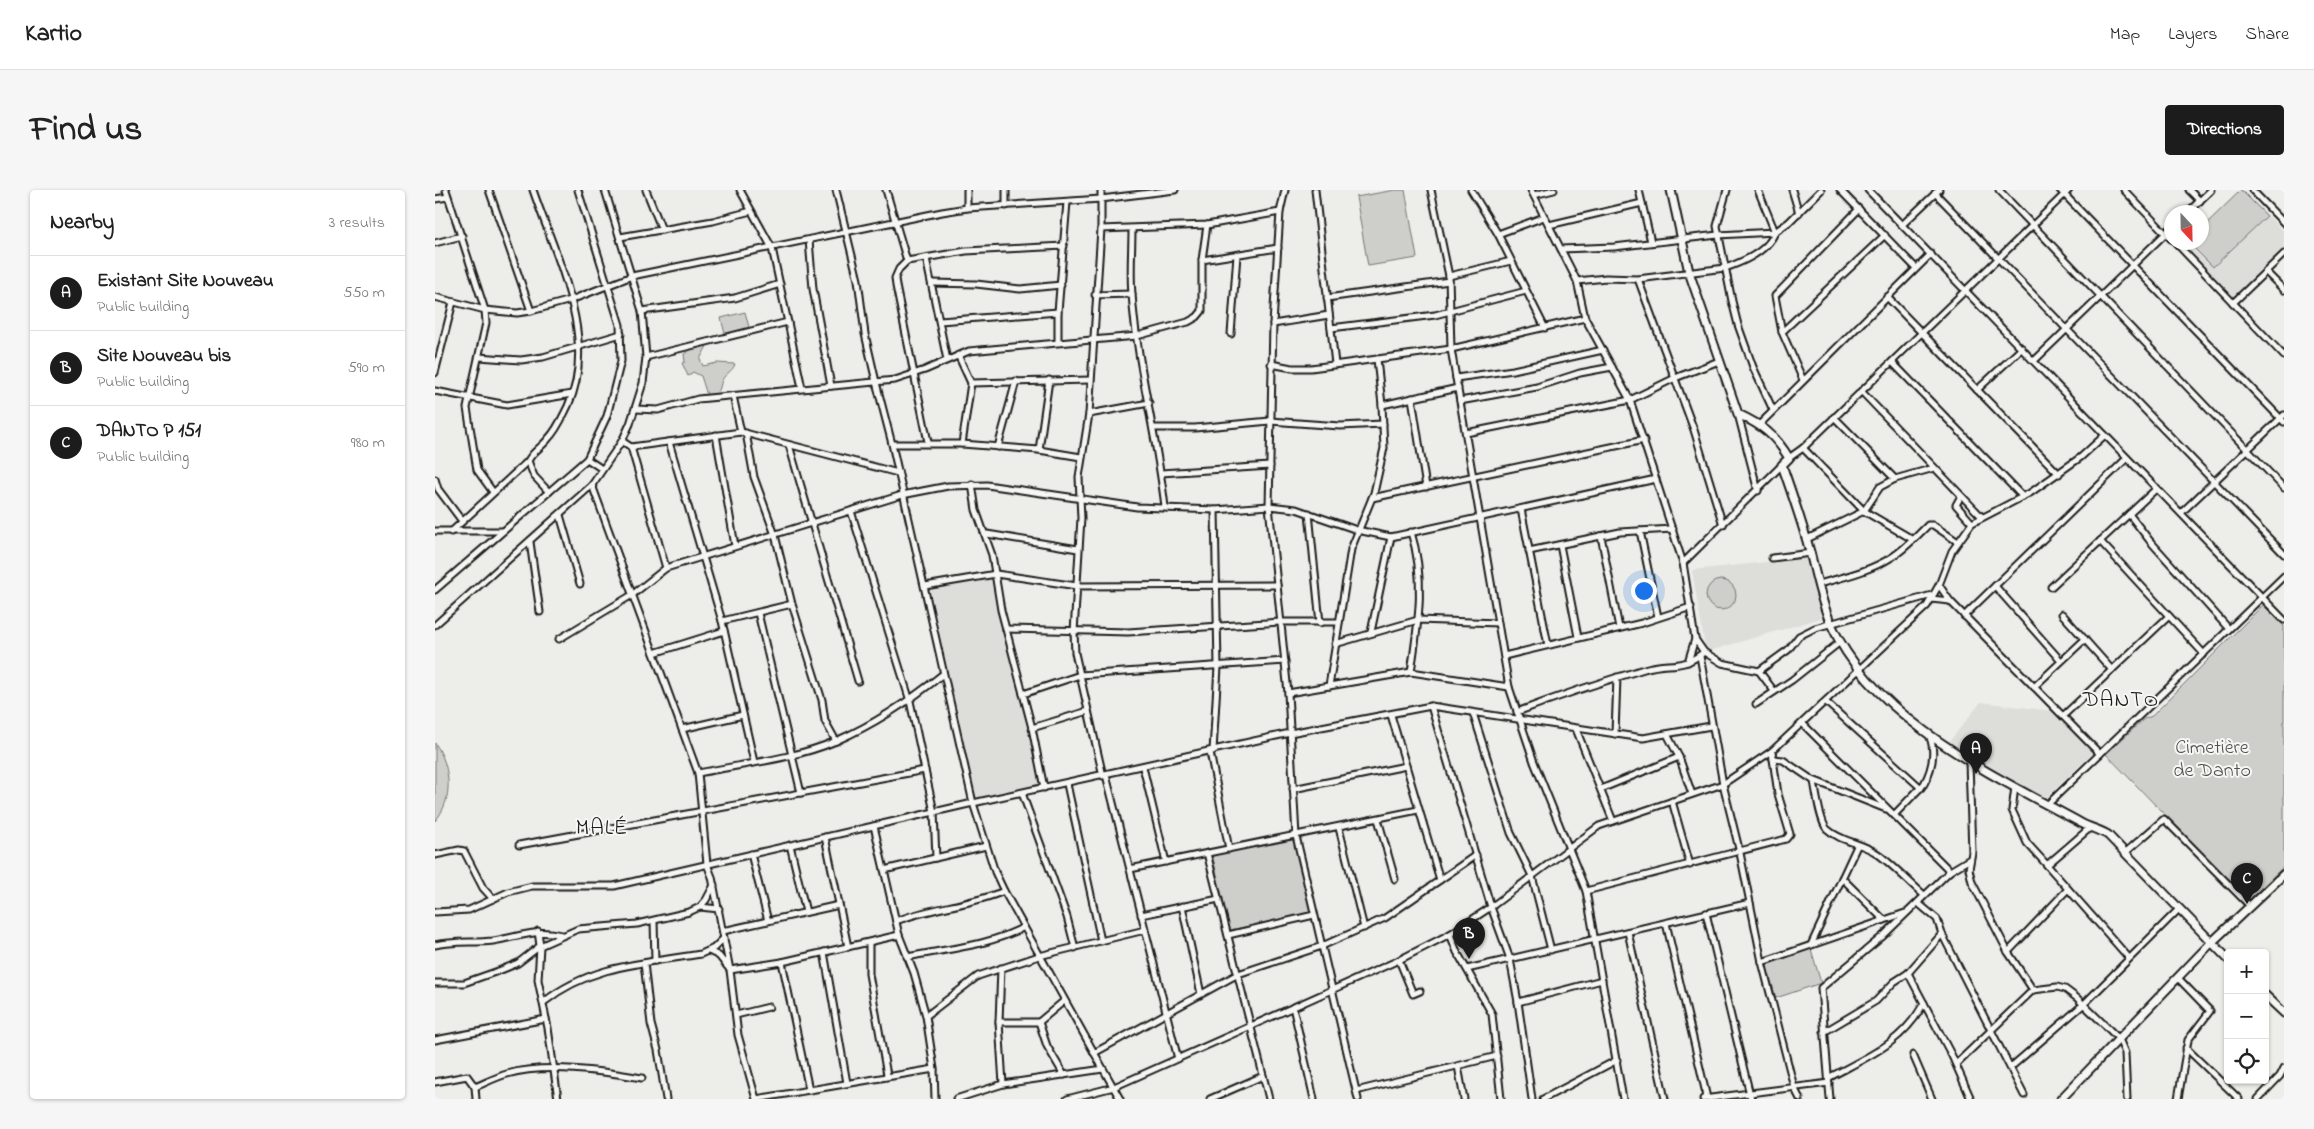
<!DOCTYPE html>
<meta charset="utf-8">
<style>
body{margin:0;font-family:"Indie Flower",sans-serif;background:#f6f6f6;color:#222}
.controls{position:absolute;right:15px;bottom:15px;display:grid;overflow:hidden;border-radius:5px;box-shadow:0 1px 4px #0004}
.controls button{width:45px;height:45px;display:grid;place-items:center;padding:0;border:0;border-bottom:1px solid #e0e0e0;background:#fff;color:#222;font:25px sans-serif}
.compass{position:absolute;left:1729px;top:15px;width:45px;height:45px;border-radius:50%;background:#fff;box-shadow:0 1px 4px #0004;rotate:158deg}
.you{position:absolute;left:1208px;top:400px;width:18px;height:18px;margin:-12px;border:4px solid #fff;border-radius:50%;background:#1a73e8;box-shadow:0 0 0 8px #1a73e833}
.badge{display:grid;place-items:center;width:32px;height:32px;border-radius:50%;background:#1c1c1c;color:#fff;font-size:16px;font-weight:700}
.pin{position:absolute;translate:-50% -41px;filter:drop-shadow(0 1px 2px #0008)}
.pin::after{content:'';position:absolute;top:26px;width:18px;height:15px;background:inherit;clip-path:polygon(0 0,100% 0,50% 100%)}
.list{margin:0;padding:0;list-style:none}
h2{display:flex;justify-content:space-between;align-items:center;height:65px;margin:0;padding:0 20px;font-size:21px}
h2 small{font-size:16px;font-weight:400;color:#767676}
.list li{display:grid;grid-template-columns:32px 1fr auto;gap:15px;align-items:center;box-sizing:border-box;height:75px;padding:0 20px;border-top:1px solid #e0e0e0}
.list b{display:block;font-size:19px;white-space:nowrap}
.list p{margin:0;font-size:16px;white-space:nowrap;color:#767676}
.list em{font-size:16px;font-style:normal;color:#767676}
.icon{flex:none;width:28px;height:28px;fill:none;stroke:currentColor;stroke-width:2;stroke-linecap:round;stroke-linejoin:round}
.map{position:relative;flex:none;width:1849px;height:909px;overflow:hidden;border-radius:5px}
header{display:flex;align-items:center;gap:30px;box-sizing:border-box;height:70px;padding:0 25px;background:#fff;border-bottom:1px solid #e0e0e0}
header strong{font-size:24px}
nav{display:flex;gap:28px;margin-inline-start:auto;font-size:18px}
.intro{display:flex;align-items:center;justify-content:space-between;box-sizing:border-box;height:120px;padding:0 30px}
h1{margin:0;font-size:35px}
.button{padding:12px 22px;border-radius:5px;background:#1c1c1c;color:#fff;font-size:18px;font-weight:700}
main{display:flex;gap:30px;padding:0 30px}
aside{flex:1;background:#fff;border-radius:5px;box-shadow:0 1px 4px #0004}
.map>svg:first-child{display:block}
.built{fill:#ddddda}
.green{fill:#cececb;stroke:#757574}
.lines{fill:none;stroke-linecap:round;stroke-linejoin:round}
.street-casing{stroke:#1c1c1c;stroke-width:9}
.secondary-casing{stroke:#1c1c1c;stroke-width:11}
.street{stroke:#f6f6f2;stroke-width:5}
.secondary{stroke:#f6f6f2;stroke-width:7}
.labels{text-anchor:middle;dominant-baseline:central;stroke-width:4;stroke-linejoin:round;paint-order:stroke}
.park-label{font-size:20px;fill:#515151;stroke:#f6f6f2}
.quarter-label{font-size:22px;letter-spacing:1px;fill:#1c1c1c;stroke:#f6f6f2}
</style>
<header>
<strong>Kartio</strong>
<nav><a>Map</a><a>Layers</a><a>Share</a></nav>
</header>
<div class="intro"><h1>Find us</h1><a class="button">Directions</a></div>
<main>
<aside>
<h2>Nearby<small>3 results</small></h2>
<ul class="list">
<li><span class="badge">A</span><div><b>Existant Site Nouveau</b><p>Public building</p></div><em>550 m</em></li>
<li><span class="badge">B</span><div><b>Site Nouveau bis</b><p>Public building</p></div><em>590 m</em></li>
<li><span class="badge">C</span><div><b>DANTO P 151</b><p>Public building</p></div><em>980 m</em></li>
</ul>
</aside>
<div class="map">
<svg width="1849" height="909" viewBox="0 0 1849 909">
<rect width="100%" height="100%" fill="#edede9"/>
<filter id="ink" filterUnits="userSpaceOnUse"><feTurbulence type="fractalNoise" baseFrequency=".02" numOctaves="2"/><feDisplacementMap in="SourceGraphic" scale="10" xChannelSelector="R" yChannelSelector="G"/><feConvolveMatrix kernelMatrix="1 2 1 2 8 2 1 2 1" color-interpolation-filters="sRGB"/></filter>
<g filter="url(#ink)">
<g class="built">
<polygon points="1805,0 1808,0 1849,42 1849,59 1799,107 1748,54 1766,52 1767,37"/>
<polygon points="1371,368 1386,428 1271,462 1257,380"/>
<polygon points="559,387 608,595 541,609 495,399"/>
<polygon points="1546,512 1618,521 1658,563 1610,609 1514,552"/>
</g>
<g class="green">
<polygon points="960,0 970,0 982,68 933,76 921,7"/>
<polygon points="1806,0 1832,26 1778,77 1754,53 1766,52 1767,38"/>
<polygon points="310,122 314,137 290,144 286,128"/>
<path d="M 272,156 L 265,169 L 268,176 L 282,173 L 300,174 C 298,181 290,184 287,190 C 284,200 285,206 272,205 L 266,186 L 258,182 L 253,186 L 247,173 L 250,172 L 249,164 L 257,159 Z"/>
<circle cx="1286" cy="405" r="15"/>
<polygon points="1828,415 1849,436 1849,676 1813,711 1671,564 1709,529 1717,526"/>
<path d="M 0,553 C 16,576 19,610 0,631 Z"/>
<polygon points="858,648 876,723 795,740 777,664"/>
<polygon points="1376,759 1386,793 1341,808 1331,775"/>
</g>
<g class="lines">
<g class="street-casing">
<g id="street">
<polyline points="11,0 50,120 51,133 32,218 42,280 58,302"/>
<polyline points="54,0 96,121"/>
<path d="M 98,0 C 120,65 164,149 133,216 C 127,228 122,240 113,249 C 107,257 97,262 93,271 L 99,286 L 114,302"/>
<polyline points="211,0 227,40"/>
<polyline points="305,0 337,58 367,198"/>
<polyline points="401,0 423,90 430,144 441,192 457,254 538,613 560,682 569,701 685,909"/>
<polyline points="451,0 472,71"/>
<polyline points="532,0 532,18"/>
<polyline points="666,0 666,39 654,224 644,287 646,328 639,442 640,463 668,586"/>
<polyline points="850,0 845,22 838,134 834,316 853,503 861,646 923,909"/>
<polyline points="880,0 900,174"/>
<polyline points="996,0 1014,86 1016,159 1074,497 1099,572 1151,701 1188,909"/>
<polyline points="1036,0 1063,44 1110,138"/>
<polyline points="1204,0 1216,52"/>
<polyline points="1292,0 1282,36 1297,111 1303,135 1318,177 1338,220"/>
<polyline points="1357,0 1364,23"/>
<polyline points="1405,0 1481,78"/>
<polyline points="1433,0 1849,430"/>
<polyline points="1564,0 1849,298"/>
<polyline points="1625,0 1849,232"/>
<polyline points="1689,0 1736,49"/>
<polyline points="1754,0 1765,11"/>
<polyline points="1817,0 1849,33"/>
<polyline points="1500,3 1849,364"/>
<polyline points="1099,5 1119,0"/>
<polyline points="0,9 13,7"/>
<polyline points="571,16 571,0"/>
<polyline points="1753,22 1776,0"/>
<polyline points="1114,35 1207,13"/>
<polyline points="1467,35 1504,0"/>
<polyline points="666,39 772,35 845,22"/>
<path d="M 697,39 C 697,61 695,83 697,104 C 702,176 722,246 730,317"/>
<polyline points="1063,44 1109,27"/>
<polyline points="185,47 278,31 316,21"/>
<polyline points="374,50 378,99 396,196"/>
<polyline points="1740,52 1849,166"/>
<polyline points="0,53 27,46"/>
<polyline points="1126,59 1179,57 1283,45 1340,42 1354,32 1386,0"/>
<polyline points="491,68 512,170"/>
<polyline points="767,70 843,58"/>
<polyline points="1831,82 1849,100"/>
<polyline points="1014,86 1076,71"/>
<polyline points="1203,89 1259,240 1288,335"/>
<path d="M 1142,91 L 1171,88 L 1203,89 L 1290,78 C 1308,72 1333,61 1340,42 L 1323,0"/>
<polyline points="497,93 541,94 585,99 626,95"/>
<polyline points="660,105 697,104"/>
<polyline points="0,107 50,120 82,123 96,121 136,110 197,86 507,22 532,18 666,9 740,0"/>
<polyline points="1452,107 1624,284"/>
<polyline points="892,108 1014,91"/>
<polyline points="1798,113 1849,64"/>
<polyline points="207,121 300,108 345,94"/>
<polyline points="505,131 623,122"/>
<polyline points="838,134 894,125"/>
<polyline points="896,138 1000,125 1091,101"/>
<polyline points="1347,142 1450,45"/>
<polyline points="796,144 802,65"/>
<polyline points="623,152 623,122 632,12"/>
<polyline points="523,165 536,193 527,254"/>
<polyline points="44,167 86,170 108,167 186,144"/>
<polyline points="211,167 353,132"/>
<polyline points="1599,171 1736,38"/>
<polyline points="1457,172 1588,307"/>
<polyline points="836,174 857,178 876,178 1016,159 1150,128"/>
<polyline points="0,183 18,112"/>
<polyline points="1021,188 1078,180 1168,160"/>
<polyline points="1368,190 1347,142 1340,106 1424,19"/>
<polyline points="536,193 655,190"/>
<polyline points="1542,200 1587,158"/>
<polyline points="0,201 72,215 137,204"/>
<polyline points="1426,201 1547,327"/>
<polyline points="298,206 306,242"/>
<polyline points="977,208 991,297"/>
<polyline points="1025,211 1102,197 1145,183 1177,177"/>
<polyline points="947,215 1023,198"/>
<polyline points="201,219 223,220 263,209 460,190 490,180 534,161 702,146 753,132 762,127 767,121 767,70 772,35"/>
<polyline points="654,224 714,213"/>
<polyline points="1303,224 1323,301"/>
<polyline points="1399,227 1460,289"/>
<polyline points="1325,234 1496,64"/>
<polyline points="718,238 760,238 835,231 905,236 948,234"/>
<polyline points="311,243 319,287 340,345 357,414 387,510 390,531 401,551"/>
<polyline points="1031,243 1195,210 1240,188 1284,171"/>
<polyline points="281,245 300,356"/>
<polyline points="187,251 196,257 306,242 463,283"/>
<polyline points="234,252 287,431 319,572"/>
<polyline points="493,252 461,96 460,88 464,79 472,71 531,61 629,56"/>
<polyline points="457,254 527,254 604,260 646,267"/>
<polyline points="354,255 423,491"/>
<polyline points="196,257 231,378"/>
<polyline points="563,257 581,191"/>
<polyline points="1368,258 1429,321 1477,349"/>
<polyline points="604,260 614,190"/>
<polyline points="1354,268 1368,258 1634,0"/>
<polyline points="152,269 167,279"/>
<polyline points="726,283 835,276"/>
<polyline points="0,289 3,299 27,331"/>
<polyline points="537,294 541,320 557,365 566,420 597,538 609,598"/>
<polyline points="157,295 263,583 272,674 277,687 295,780 303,845 321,909"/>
<polyline points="1526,306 1521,315 1537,333"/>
<polyline points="937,308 1209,250"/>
<polyline points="1086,319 1113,455"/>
<polyline points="416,321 475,511 499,622 501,668"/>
<polyline points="874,323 885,433"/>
<polyline points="1746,323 1849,225"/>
<polyline points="1694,324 1715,351 1794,439"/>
<polyline points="125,325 145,394"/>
<polyline points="0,341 67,341"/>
<polyline points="1205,341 1223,427"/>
<polyline points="16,342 93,271"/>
<polyline points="552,344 643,359"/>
<polyline points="1166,346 1184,438"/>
<polyline points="1372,349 1429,321 1445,297 1460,289 1499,278"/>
<polyline points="1665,351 1769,464"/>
<polyline points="95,352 105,422"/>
<polyline points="1125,355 1143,447"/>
<polyline points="1094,361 1185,342 1238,339"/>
<polyline points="1337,368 1376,363"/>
<polyline points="1248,373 1347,275"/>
<path d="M 1384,394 C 1409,387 1435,381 1457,367 C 1470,359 1482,346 1493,335 L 1498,335 L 1523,352"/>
<polyline points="1504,395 1515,411 1665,564"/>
<polyline points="490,396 561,384 642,396 842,395"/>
<polyline points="1560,396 1626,471"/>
<polyline points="1616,397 1722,298"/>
<polyline points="0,400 152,269 172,226 186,171 185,135 143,0"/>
<polyline points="1496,409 1515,411"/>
<polyline points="323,423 366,603"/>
<polyline points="1627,424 1677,480"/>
<polyline points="1529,426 1692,268"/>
<polyline points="287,431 357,414"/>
<polyline points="0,435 157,295 187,251 195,234 208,193 211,167 207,121 170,0"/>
<polyline points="571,439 693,442 846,432 904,432"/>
<polyline points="936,442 956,347"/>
<polyline points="124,449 197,405 231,378 467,305 513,296 552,295 702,317 780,320 834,316 861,319 922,340 956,347 1221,289"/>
<polyline points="900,454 983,430 1063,433"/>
<polyline points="1269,462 1287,473 1324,481 1339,501"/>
<polyline points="219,463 289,441"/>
<polyline points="1069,466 1207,433 1256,417"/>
<polyline points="1265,466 1288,594 1305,663 1327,772 1359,897 1365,909"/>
<polyline points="1253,472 1260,449"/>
<polyline points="1324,481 1353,460 1364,446 1380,438 1497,405"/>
<path d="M 976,482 C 983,434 991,390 976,342"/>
<polyline points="894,496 916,359 939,303 949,258 947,215 942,169"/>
<polyline points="1599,497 1650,449"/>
<polyline points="853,503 976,482 1074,497"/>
<polyline points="588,504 645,485 850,471"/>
<polyline points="1391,512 1486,598"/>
<polyline points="1321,514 1357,490 1405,452"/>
<polyline points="996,516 1056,717 1075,769 1083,812 1097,909"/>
<path d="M 1082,522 C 1124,506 1166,492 1209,479 C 1236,471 1245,481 1269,462 L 1260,449 L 1248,373 L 1195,210 L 1150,128 L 1142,91 L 1096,0"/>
<polyline points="1038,523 1076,643 1097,686 1116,760"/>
<polyline points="956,525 1005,690"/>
<polyline points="1628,526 1734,426"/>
<polyline points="1368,534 1515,681"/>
<polyline points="597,538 653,521"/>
<polyline points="247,539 308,525"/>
<polyline points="1141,539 1178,631"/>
<polyline points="1180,544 1182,487"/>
<polyline points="1232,544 1244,567 1257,604"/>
<polyline points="778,561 783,477 780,320"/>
<path d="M 1337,561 L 1338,569 L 1348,570 L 1379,591 C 1381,602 1385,632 1392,639 C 1406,652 1428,653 1443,664 C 1459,676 1474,692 1489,705"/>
<polyline points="775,562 794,659"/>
<polyline points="1534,572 1537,662 1534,679 1537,692 1573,762 1598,800"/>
<polyline points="708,577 731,672"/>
<path d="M 263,583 C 308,574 359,569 401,551 C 440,534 476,510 508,484"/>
<polyline points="671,585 743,869"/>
<polyline points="1378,590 1451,619"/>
<polyline points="632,594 666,751"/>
<polyline points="1580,597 1577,620 1592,653 1612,675"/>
<polyline points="858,599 971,576"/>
<polyline points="1166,599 1244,567"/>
<polyline points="587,603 632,727 640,758"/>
<polyline points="1237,611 1255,675"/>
<polyline points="1612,615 1849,386"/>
<path d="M 1459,625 L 1489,594 C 1497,579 1501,561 1494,545"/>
<polyline points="943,629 960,689"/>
<polyline points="1656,637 1612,675 1694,768"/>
<polyline points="904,638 929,738"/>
<polyline points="390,647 413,757"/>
<polyline points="84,655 490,580"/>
<polyline points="355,655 371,722"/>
<polyline points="1691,662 1729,629 1815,716"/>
<polyline points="772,663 834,909"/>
<polyline points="316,664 333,731"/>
<polyline points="0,665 24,660 29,661 48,698 58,709"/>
<polyline points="695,679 983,620"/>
<polyline points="449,680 551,656"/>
<polyline points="1407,688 1449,730"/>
<polyline points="1151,701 1351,649 1355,644 1343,604 1338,569"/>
<polyline points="1483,713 1502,729 1507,744 1589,905"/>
<polyline points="747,716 766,804"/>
<polyline points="265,717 284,719"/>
<polyline points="0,722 34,720 73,702 97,696 179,696 538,613 855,543 996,516 1208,548 1276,536"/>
<polyline points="1271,723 1316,909"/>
<polyline points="706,725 784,709"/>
<polyline points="219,731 220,771"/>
<path d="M 461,731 C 496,717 534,716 569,701"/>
<polyline points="1231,733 1272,908"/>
<polyline points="103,741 105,756 103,790 113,838 123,909"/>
<polyline points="288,741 404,715"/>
<polyline points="1193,742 1230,909"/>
<polyline points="1015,744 1022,762 1057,824 1066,909"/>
<polyline points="793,745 879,725"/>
<polyline points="434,753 434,784 452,885"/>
<path d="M 0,755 C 19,751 39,753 58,751 C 83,747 102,738 127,745"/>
<polyline points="1376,755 1422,656"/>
<polyline points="274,761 284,766 295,780 347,772 464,745"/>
<polyline points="389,762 412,893"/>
<polyline points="1573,762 1633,699"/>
<path d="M 472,767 C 510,759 555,756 589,737"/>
<polyline points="964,770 978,804 985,801"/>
<polyline points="347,772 374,900"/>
<polyline points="1327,772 1470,723"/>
<polyline points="209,773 216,834 223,860 231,909"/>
<polyline points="1032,779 1315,713"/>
<polyline points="1473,783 1517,866 1536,909"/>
<polyline points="1743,788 1775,821 1753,850 1743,909"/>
<polyline points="0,793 29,793 66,780 83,773 105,756 143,739 202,734 254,722 265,717 271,710 279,695"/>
<path d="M 109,812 C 155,775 210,773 266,764 L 279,758 L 289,748"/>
<polyline points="1083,812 1167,790"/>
<polyline points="858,817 879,909"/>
<polyline points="301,825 334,817"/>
<polyline points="491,826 543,786 604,766 710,740"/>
<polyline points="564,832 566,778"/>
<polyline points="1389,842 1441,811 1459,792 1473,783 1507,744"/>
<polyline points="0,850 111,829"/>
<polyline points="1751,858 1804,909"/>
<polyline points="659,863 803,784 887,756 950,728 1041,665"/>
<polyline points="1478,865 1497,909"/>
<polyline points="1521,874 1598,800 1622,797 1630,799 1642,808 1684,849 1690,863 1692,909"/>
<polyline points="1023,876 1029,909"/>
<polyline points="1576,877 1649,814 1744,719"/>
<polyline points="499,879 500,909"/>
<polyline points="629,885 612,856 604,832 629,811"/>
<path d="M 1395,887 C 1432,867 1468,853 1489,813"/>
<polyline points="0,892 32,886 40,897 41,909"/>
<polyline points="568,894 564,832 604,832"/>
<path d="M 40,897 C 50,893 61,887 72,884 C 111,873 167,881 207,888"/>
<polyline points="921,901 1062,866"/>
<polyline points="321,909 499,879 491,826 479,783 464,745 439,636"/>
<polyline points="521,909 568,894 668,879"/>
<polyline points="632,909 679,897 964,770 1015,744 1056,717 1164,636 1288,594 1337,561 1492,416 1504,395 1517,361 1537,333 1595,303 1646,267 1670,245"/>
<polyline points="775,909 828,886"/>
<polyline points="1108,909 1182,870"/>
<polyline points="1268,909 1394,893"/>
<polyline points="1395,909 1386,798 1448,746 1515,681 1535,669"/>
<polyline points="1823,909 1845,886 1849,878"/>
</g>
</g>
<g class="secondary-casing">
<g id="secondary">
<path d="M 1236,0 L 1254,82 L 1303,224 C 1327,235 1340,245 1354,268 L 1347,275 C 1357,304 1367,332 1375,362 C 1381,385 1386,412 1396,434 C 1439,530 1558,585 1646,633 C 1655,638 1665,640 1673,645 L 1793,769"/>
<polyline points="1830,805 1849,823"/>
<polyline points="1626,909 1776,753 1849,684"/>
</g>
</g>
<use href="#street" class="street"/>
<use href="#secondary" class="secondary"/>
</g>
</g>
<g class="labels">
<g class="park-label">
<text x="1777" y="558">Cimetière<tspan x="1777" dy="23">de Danto</tspan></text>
</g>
<g class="quarter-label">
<text x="1686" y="511">DANTO</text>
<text x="167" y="639">MALÉ</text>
</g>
</g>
</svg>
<div class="controls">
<button>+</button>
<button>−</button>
<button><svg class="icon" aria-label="locate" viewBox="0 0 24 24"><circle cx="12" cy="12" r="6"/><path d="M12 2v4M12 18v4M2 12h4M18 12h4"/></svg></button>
</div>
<svg class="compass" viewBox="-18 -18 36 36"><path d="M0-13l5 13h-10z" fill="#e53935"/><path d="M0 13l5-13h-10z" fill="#767676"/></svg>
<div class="you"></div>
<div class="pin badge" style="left:1541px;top:584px">A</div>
<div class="pin badge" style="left:1034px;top:769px">B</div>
<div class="pin badge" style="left:1812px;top:714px">C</div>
</div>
</main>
